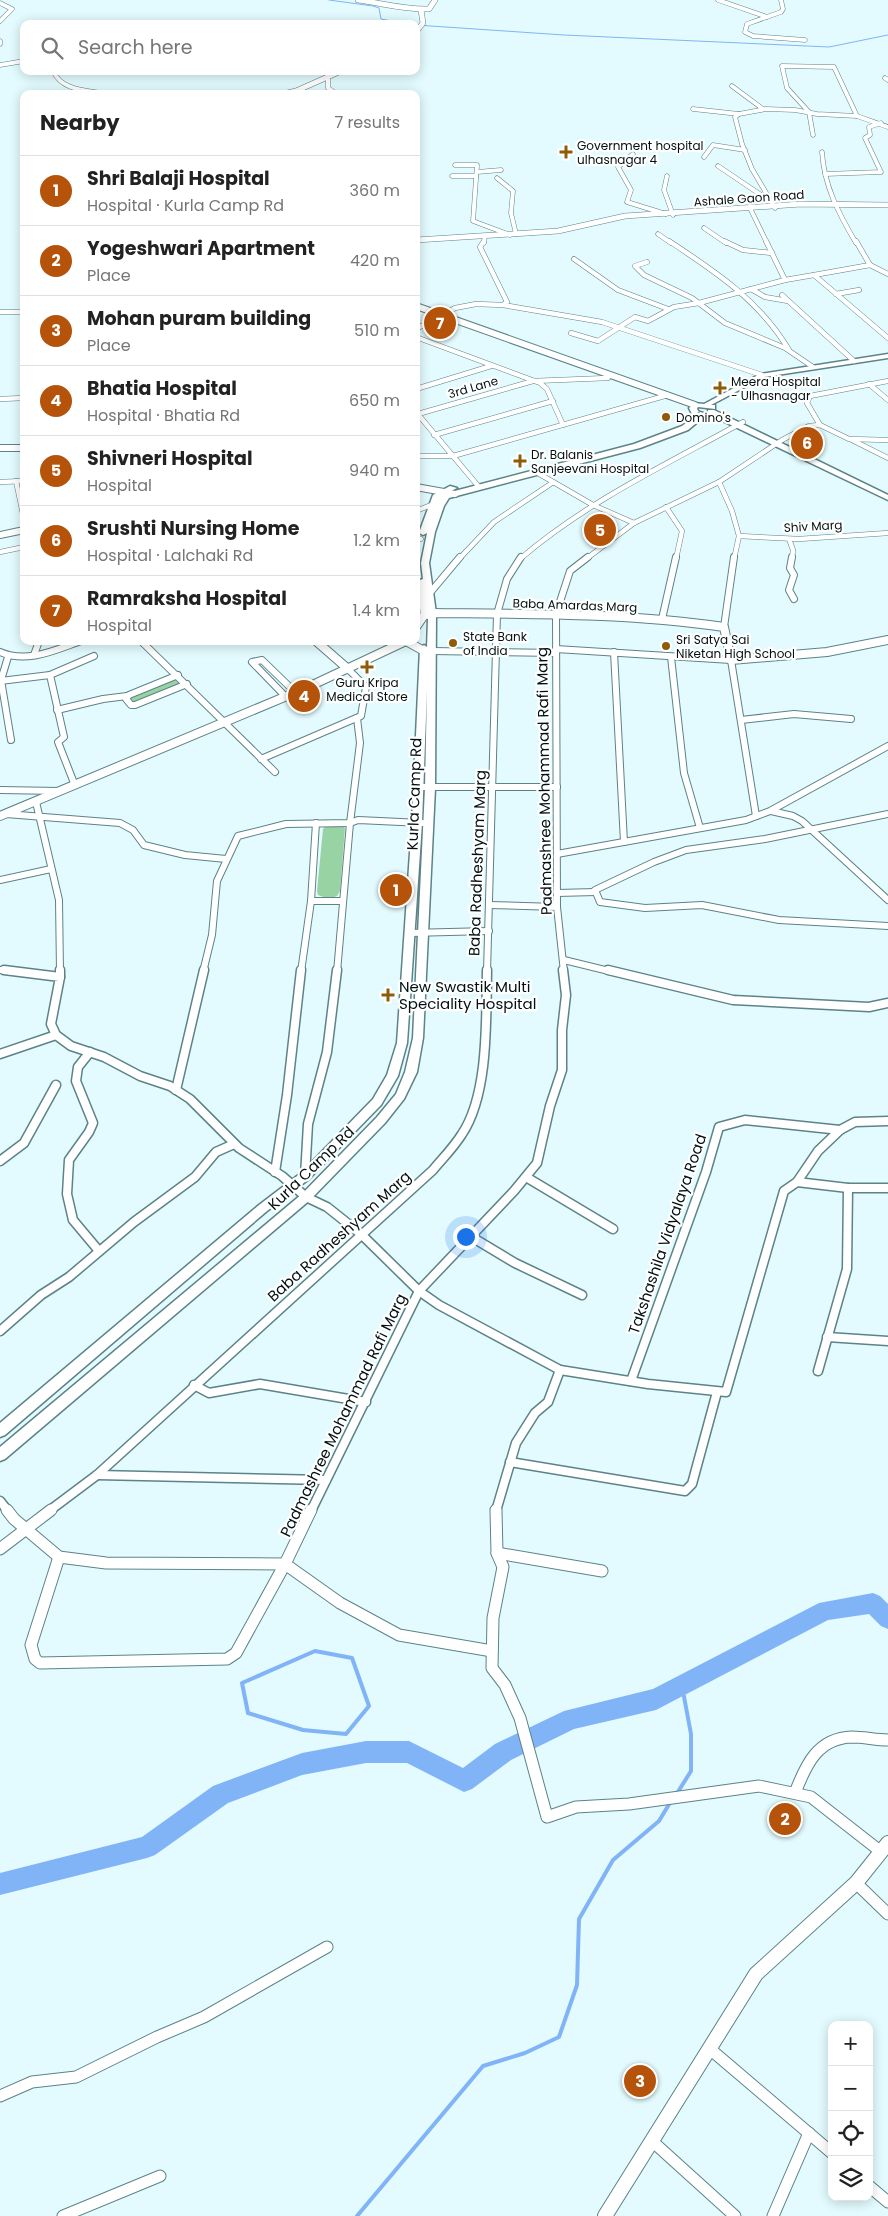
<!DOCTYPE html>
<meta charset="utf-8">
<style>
body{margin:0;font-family:Poppins,sans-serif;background:#f6f6f6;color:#222}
.controls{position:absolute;right:15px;bottom:15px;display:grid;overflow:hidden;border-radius:10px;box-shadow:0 2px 12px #0003}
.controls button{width:45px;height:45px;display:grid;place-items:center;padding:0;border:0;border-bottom:1px solid #e0e0e0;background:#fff;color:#222;font:25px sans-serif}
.you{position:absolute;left:465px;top:1236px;width:18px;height:18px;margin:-12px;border:4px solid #fff;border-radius:50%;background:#1a73e8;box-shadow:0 0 0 8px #1a73e833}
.badge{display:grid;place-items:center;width:32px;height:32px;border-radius:50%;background:#b45309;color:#fff;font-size:16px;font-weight:700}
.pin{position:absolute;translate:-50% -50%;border:2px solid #fff;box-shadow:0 1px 5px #0006}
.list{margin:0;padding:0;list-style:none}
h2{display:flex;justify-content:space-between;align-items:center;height:65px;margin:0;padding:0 20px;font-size:21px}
h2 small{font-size:16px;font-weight:400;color:#767676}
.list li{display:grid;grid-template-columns:32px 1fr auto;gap:15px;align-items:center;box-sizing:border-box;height:70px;padding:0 20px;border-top:1px solid #e0e0e0}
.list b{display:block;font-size:19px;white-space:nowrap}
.list p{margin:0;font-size:16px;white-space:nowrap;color:#767676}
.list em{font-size:16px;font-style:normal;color:#767676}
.icon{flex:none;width:28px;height:28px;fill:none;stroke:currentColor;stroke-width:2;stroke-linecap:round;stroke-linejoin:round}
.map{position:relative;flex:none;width:888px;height:2216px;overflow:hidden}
.search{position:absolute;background:#fff;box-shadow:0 2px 12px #0003;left:20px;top:20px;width:400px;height:55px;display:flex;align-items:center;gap:12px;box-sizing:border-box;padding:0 18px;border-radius:10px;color:#767676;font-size:19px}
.panel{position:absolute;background:#fff;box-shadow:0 2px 12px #0003;left:20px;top:90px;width:400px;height:555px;border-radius:10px}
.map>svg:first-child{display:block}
.green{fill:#98d3a3}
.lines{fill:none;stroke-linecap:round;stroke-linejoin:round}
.stream-far1{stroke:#81b3f7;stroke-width:1}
.stream{stroke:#81b3f7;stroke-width:4}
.river{fill:#81b3f7;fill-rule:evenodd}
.minor-far4-casing{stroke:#5c8386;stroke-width:5}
.minor-far3-casing{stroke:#5c8386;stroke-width:5.5}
.minor-far2-casing{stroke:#5c8386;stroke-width:8}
.minor-far1-casing{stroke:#5c8386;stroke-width:11}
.minor-casing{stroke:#5c8386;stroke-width:13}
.tertiary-far3-casing{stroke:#5c8386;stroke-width:6}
.tertiary-far2-casing{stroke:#5c8386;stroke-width:8}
.tertiary-far1-casing{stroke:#5c8386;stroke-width:10}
.tertiary-casing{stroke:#5c8386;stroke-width:16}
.secondary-casing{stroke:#5c8386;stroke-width:3}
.minor-far4{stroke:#fff;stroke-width:4}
.minor-far3{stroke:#fff;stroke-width:4.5}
.minor-far2{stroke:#fff;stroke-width:6}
.minor-far1{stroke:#fff;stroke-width:8}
.minor{stroke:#fff;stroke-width:11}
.tertiary-far3{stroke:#fff;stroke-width:5}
.tertiary-far2{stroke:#fff;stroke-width:6}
.tertiary-far1{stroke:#fff;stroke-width:8}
.tertiary{stroke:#fff;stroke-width:14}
.secondary{fill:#fff;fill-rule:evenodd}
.poi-dot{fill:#8e5b09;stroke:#fff;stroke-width:2}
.labels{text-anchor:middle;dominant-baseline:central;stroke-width:4.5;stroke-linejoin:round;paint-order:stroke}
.far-poi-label{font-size:12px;fill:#021011;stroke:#fff;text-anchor:start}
.far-street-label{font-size:12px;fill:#021011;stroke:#fff}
.street-label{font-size:15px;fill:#021011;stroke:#fff}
.poi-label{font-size:15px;fill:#021011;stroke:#fff;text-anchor:start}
</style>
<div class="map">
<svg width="888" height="2216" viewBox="0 0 888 2216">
<rect width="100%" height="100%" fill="#e3fbfe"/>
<g class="green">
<polygon points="174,679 180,684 135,703 129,700 131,693"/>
<polygon points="327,825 342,826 345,828 340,891 337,896 329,899 318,895 317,891 323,829"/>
</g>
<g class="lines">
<g class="stream-far1">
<polyline points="329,0 373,6 379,8 381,19 407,24"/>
<polyline points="416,25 564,35 829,47 888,35"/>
</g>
<g class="stream">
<polygon points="315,1651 352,1658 369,1706 346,1734 303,1730 248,1713 242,1683"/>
<polyline points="676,1795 691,1771 691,1734 682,1686"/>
<polyline points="357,2216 483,2066 525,2053 559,2037 577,1985 579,1919 613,1860 659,1821 671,1801"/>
</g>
<polygon class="river" points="873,1593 880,1596 888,1604 888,1629 881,1626 869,1614 828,1620 656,1710 574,1729 511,1760 472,1789 464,1792 407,1763 366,1763 302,1775 228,1803 155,1855 147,1858 0,1895 0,1873 142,1837 213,1786 302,1753 366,1741 409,1741 463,1768 495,1744 564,1711 653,1689 819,1603"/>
<g class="minor-far4-casing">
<g id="minor-far4">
<polyline points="718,0 767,17"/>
<polyline points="781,0 783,9 781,12 747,24 745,32 753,36 805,40"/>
<polyline points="0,3 12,9 0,21"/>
<polyline points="0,41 0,44"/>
<polyline points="0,65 24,61"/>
<path d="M 53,71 C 62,91 86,90 106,94"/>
<polyline points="328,77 328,88 337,94"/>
<polyline points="885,78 888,80"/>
<polyline points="732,86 763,109"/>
<polyline points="693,109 739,114 766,109 795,110 817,114 857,116 888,127"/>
<polyline points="739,114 735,117 742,144 752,169 775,208"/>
<polyline points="813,135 809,112 787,88 782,66 834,67 857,116"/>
<path d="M 822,152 C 824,186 839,214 856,243"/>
<polyline points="633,154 618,167 631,190 627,202 666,214"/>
<polyline points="704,157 713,145 745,150"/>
<polyline points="455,165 477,165 473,221 510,235"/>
<polyline points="718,166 764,197"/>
<polyline points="477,172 501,170"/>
<polyline points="825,174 881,172 865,138 870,135 869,127 881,123"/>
<polyline points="452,176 476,176"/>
<polyline points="667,176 664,190 673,215"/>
<polyline points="497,178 513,191 511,213 516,234"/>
<polyline points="750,208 767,243"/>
<polyline points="704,228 726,243"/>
<polyline points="658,234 671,243"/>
<polyline points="484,243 485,236"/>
</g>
</g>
<g class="minor-far3-casing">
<g id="minor-far3">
<polyline points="484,241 480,247 507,302 504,304"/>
<path d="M 669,241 C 716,272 760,301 789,350"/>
<polyline points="724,241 743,250 772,253"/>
<polyline points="766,241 785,280 814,275 888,338"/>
<polyline points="574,259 618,290 668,309"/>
<polyline points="647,262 635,266 644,275 692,298 725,323 785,348 813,367"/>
<polyline points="870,265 888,274"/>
<polyline points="814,275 870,265 856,241"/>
<polyline points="751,289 765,297 788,301"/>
<polyline points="836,294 859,290"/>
<polyline points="782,295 854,361"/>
<polyline points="0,312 24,312"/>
<polyline points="416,329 455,308 476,304 503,305 602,322 762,375"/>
<polyline points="571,333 598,341 635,317 648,321 674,307 699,303 785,280"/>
<polyline points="416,337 540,383 547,389 563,425"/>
<polyline points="869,384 888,400"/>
<polyline points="416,389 491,366"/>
<polyline points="0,399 24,398"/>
<polyline points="416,412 479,487"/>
<polyline points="418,414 533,381 608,378"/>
<polyline points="820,425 807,403 810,396 888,381"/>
<polyline points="434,435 553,401"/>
<polyline points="852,440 888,458"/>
<polyline points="416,456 453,456 668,395"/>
<polyline points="536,472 593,505 634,523"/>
<polyline points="16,481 24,519"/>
<polyline points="0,482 24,481"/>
<polyline points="719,482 732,511 739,536 734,559"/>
<polyline points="666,507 682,531 676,559"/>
<polyline points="416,511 431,505 438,506"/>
<polyline points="739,536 799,539 888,533"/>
<polyline points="416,537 421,539"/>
<polyline points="789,539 793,550 792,559"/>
<polyline points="0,552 24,547"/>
<polyline points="459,559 494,522 552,483"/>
<path d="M 520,559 C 586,502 667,464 743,422"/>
<polyline points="586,559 634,523 719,482 782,440 809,426 820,425 849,439 888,440"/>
</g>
</g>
<g class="minor-far2-casing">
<g id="minor-far2">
<polyline points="792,557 790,568 794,575 789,590 794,599"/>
<polyline points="429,594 460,557"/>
<polyline points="662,619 676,557"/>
<polyline points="724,627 734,557"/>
<polyline points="141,641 275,772"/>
<polyline points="556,649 731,660 756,816"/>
<polyline points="432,651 556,653"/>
<path d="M 0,652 C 27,664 55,650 81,641"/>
<polyline points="614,652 624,842"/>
<polyline points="34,655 39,641"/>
<polyline points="8,657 1,680 11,740"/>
<polyline points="671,657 684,773 700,828"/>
<polyline points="50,675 64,737 58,742 74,783"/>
<polyline points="178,675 129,695 126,699 131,705 135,705 187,684"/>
<polyline points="0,681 50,675 94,656"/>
<polyline points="285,696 252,662 262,660 295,692"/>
<polyline points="57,710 103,699 127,696"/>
<polyline points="741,720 794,714 851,719"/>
<polyline points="261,759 361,716 366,687 348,669"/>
<polyline points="419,787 557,787"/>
<polyline points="0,790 59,791"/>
<polyline points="36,802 59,900 60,972"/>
<polyline points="771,811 793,816 802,821 888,900"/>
<polyline points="6,814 120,823 133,830 144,845 185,855 226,859"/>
<polyline points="888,814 765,839 686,850 654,862 595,890 600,902 645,908 702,905 779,920 888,926"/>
<polyline points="557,854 746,820 770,811 888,746"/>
<polyline points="0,880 51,869"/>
<polyline points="557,893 596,892"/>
<polyline points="311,901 342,901"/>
<polyline points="489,905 557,907"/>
<polyline points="410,933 489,931"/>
<polyline points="564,960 613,972"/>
<polyline points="0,970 15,972"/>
<polyline points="203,972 212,935 217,881 238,836 286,824 350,823 358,820 422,823"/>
<polyline points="301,972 311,901 316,823"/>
<polyline points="337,972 350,823 360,743 357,718"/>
<polyline points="487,972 497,614 507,579 521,557"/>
<polyline points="564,972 557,907 556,614 570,571 588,557"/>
</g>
</g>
<g class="minor-far1-casing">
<g id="minor-far1">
<polyline points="4,970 60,977 51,1024 56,1035 71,1046 104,1057 140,1076 170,1086 190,1099 239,1148 282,1176 306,1197 327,1207 361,1234 419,1291 439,1305 560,1370 648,1384 726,1392 784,1191 797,1182 818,1151 840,1130 855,1122 888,1121"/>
<polyline points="60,970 60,977"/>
<polyline points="608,970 733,1000 869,1007 888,1003"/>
<polyline points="90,1052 78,1067 76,1081 93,1123 89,1132 69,1160 67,1194 73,1220 99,1251"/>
<polyline points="0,1054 56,1035"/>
<polyline points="176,1090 204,970"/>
<polyline points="0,1161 24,1143 56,1085"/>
<polyline points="275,1172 287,1095 301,970"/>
<polyline points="305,1176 308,1124 327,1052 337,970"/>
<polyline points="526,1177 613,1229"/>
<polyline points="797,1182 848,1188 888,1188"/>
<polyline points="470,1236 515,1263 582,1295"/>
<polyline points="0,1331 41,1295 69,1277 134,1222 195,1177 216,1152 234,1144"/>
<polyline points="827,1337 888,1341"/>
<polyline points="818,1371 847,1269 848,1188"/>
<polyline points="631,1381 706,1172 719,1127 745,1120 840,1130"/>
<polyline points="194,1385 209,1393 260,1384 366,1402"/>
<polyline points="510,1462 685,1491 692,1484 717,1392"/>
<polyline points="97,1475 326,1480"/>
<polyline points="0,1501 8,1511"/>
<path d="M 49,1511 L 97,1475 L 433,1170 C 443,1158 454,1147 462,1134 C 489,1094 486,1018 487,970"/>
<polyline points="311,1511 419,1291 514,1191 537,1163 550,1106 562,1070 562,1030 566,995 563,970"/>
<polyline points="496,1511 516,1443 535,1413 548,1402 560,1370"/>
</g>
</g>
<g class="minor-casing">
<g id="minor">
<polyline points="7,1510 14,1519 59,1557 106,1563 285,1564 340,1603 399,1635 492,1651"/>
<polyline points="496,1510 497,1553 503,1567 493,1618 492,1668 505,1685 520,1718 547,1817 576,1807 629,1804 759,1786 811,1797 880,1851"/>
<polyline points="0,1549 51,1510"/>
<polyline points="497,1553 602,1571"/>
<polyline points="59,1557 31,1645 35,1659 40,1663 227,1659 236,1653 285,1564 311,1510"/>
<path d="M 795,1793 C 806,1764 818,1738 852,1737 C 864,1737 876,1740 888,1740"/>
<polyline points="856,1883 888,1914"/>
<polyline points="710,2049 832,2153"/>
<polyline points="0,2096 32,2082 76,2077 157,2037 204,2017 327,1947"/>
<polyline points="652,2141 735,2216"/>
<polyline points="869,2186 888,2202"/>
<polyline points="63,2216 160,2176"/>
<polyline points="773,2216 809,2133"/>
</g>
</g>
<g class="tertiary-far3-casing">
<g id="tertiary-far3">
<path d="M 358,0 C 382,3 405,10 429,9 L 435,0"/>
<polyline points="416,32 423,23 421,10"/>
<polyline points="283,94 296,91 341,71"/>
<polyline points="416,240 558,231 625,216 801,204 888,205"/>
</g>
</g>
<g class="tertiary-far2-casing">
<g id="tertiary-far2">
<polyline points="416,306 695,405"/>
<polyline points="0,448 24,448"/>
<polyline points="416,487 455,494"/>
<polyline points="0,535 24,530"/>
</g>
</g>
<g class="tertiary-far1-casing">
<g id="tertiary-far1">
<path d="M 416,627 L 425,614 L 432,613 C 530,614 627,613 724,627 L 731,660 L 827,652 L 888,640"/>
<polyline points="316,641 348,669"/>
<polyline points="406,641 424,651 432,651"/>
<polyline points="0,816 306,688 406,641"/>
</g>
</g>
<g class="tertiary-casing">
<polyline id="tertiary" points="605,2216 756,1974 856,1883 888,1843"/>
</g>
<g class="secondary-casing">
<g id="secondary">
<polygon points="888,354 888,358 764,377 711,405 715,405 715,409 698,407 697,409 699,412 695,414 692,414 689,408 694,403 704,404 760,374"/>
<polygon points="708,410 714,410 888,495 888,500 708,414"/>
<polygon points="700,412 707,414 688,430 640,448 449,498 444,506 435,532 429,563 436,613 435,788 423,1038 417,1072 404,1099 385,1123 310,1200 5,1459 0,1461 0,1447 302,1194 377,1117 396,1094 405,1072 413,1038 425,788 427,689 422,823 407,1043 398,1076 381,1105 309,1179 267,1211 5,1435 0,1437 0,1423 259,1205 301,1173 373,1099 387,1075 397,1043 412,823 420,648 424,645 427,647 428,619 421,617 417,581 423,579 421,563 427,533 423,535 419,533 433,495 450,486 457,488 447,493 634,444 682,426"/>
</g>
</g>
<use href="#minor-far4" class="minor-far4"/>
<use href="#minor-far3" class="minor-far3"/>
<use href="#minor-far2" class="minor-far2"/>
<use href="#minor-far1" class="minor-far1"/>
<use href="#minor" class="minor"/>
<use href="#tertiary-far3" class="tertiary-far3"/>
<use href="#tertiary-far2" class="tertiary-far2"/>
<use href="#tertiary-far1" class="tertiary-far1"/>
<use href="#tertiary" class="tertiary"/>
<use href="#secondary" class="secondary"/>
</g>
<g class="poi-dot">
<path d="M563.5 144.5h5v5h5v5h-5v5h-5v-5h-5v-5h5z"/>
<path d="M717.5 380.5h5v5h5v5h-5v5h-5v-5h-5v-5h5z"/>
<circle cx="666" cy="417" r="5"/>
<path d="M517.5 453.5h5v5h5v5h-5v5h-5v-5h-5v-5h5z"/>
<circle cx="453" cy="643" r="5"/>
<circle cx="666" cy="646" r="5"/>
<path d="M364.5 659.5h5v5h5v5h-5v5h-5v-5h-5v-5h5z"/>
<path d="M385.5 987.5h5v5h5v5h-5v5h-5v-5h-5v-5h5z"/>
</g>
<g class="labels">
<g class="far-poi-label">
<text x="577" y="145">Government hospital<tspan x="577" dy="14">ulhasnagar 4</tspan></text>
<text x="731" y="381">Meera Hospital<tspan x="731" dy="14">- Ulhasnagar</tspan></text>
<text x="676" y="417">Domino's</text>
<text x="531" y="454">Dr. Balanis<tspan x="531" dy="14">Sanjeevani Hospital</tspan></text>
<text x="463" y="636">State Bank<tspan x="463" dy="14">of India</tspan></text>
<text x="676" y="639">Sri Satya Sai<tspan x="676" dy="14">Niketan High School</tspan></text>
<text x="367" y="682" text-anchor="middle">Guru Kripa<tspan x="367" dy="14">Medical Store</tspan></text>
</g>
<g class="far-street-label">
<text transform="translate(749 198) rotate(-4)">Ashale Gaon Road</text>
<text transform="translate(473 387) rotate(-16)">3rd Lane</text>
<text transform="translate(813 526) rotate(-3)">Shiv Marg</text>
<text transform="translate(575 605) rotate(2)">Baba Amardas Marg</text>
</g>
<g class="street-label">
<text transform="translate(544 781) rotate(-91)">Padmashree Mohammad Rafi Marg</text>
<text transform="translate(414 794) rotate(-88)">Kurla Camp Rd</text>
<text transform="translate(477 863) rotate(-88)">Baba Radheshyam Marg</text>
<text transform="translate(311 1168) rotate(-44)">Kurla Camp Rd</text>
<text transform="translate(667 1234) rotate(-71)">Takshashila Vidyalaya Road</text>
<text transform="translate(339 1236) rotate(-42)">Baba Radheshyam Marg</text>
<text transform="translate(343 1415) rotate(-64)">Padmashree Mohammad Rafi Marg</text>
</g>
<g class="poi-label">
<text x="399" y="986">New Swastik Multi<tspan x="399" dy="17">Speciality Hospital</tspan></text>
</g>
</g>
</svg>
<div class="controls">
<button>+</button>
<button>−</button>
<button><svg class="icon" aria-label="locate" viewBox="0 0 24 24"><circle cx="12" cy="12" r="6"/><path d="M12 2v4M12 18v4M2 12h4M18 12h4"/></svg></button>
<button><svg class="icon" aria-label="layers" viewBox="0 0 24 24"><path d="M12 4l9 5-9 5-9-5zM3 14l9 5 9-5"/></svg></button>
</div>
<div class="you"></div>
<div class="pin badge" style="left:396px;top:890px">1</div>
<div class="pin badge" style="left:785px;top:1819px">2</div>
<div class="pin badge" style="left:640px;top:2081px">3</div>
<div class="pin badge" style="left:304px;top:696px">4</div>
<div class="pin badge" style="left:600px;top:530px">5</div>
<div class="pin badge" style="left:807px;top:443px">6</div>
<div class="pin badge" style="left:440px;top:323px">7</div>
<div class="search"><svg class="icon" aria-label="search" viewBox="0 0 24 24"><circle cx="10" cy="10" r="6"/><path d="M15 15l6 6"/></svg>Search here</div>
<section class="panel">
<h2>Nearby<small>7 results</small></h2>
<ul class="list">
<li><span class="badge">1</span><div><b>Shri Balaji Hospital</b><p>Hospital · Kurla Camp Rd</p></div><em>360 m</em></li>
<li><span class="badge">2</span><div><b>Yogeshwari Apartment</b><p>Place</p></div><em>420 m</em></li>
<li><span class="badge">3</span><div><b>Mohan puram building</b><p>Place</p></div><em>510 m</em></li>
<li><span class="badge">4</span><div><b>Bhatia Hospital</b><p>Hospital · Bhatia Rd</p></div><em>650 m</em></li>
<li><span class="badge">5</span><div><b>Shivneri Hospital</b><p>Hospital</p></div><em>940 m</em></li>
<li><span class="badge">6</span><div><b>Srushti Nursing Home</b><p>Hospital · Lalchaki Rd</p></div><em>1.2 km</em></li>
<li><span class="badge">7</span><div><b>Ramraksha Hospital</b><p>Hospital</p></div><em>1.4 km</em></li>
</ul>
</section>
</div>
